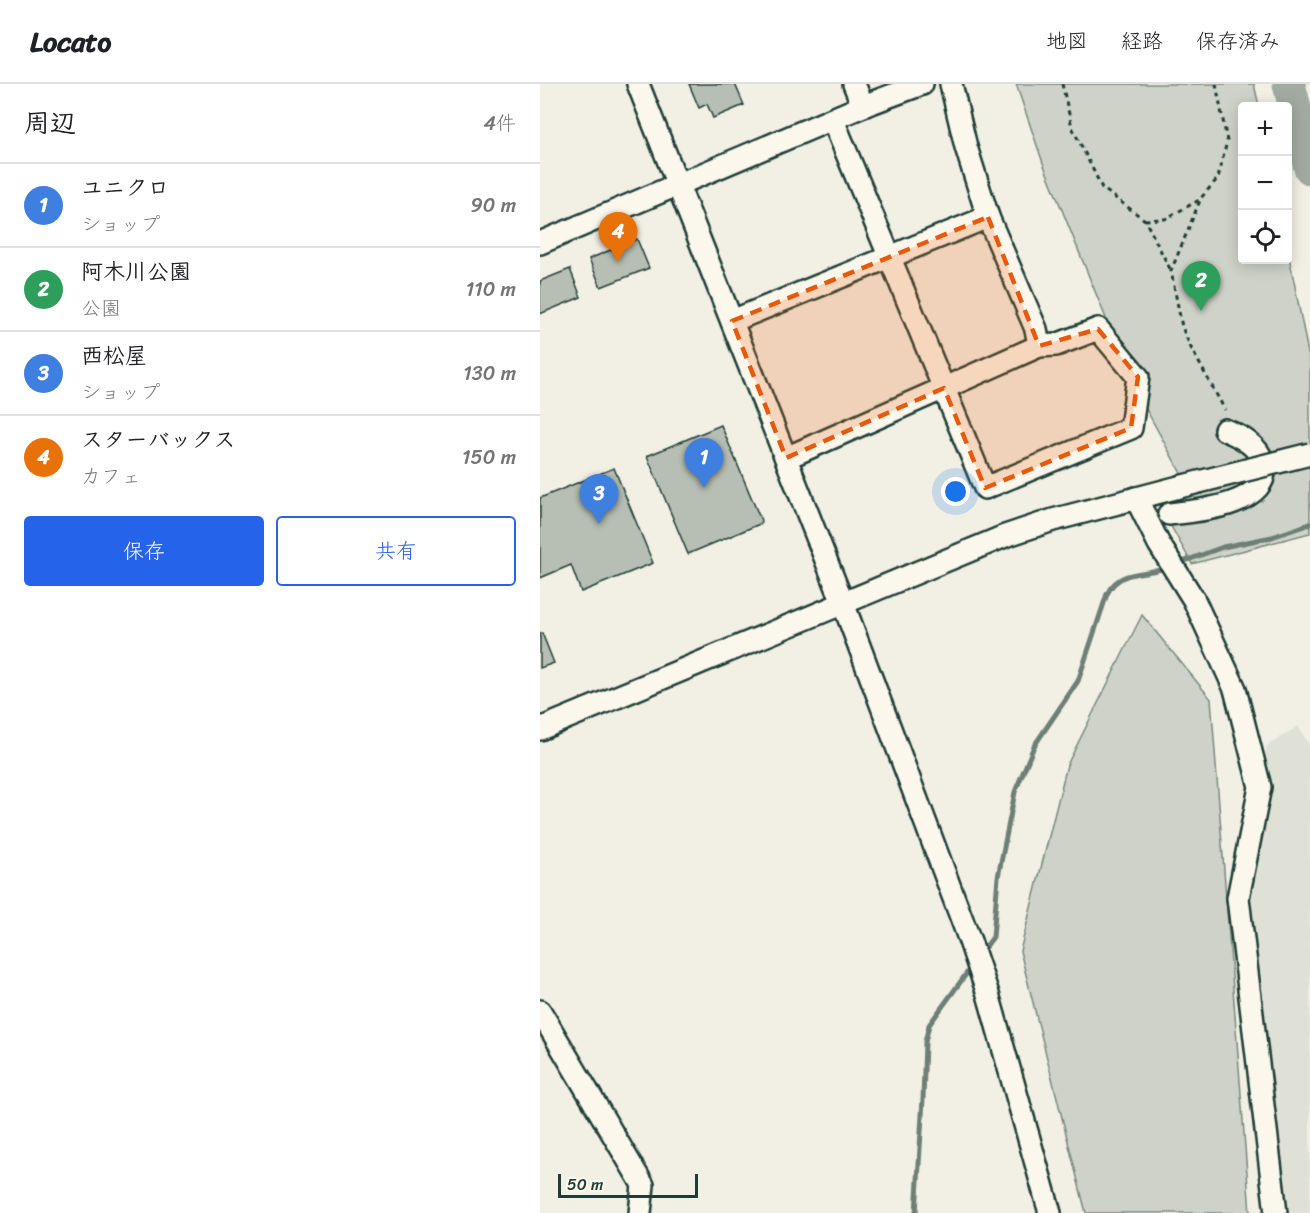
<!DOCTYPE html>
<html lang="ja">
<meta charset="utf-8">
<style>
body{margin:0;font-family:Sriracha,"Klee One",sans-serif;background:#f2f2f2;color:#202124}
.controls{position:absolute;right:18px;top:18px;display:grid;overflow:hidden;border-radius:6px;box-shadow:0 3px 15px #0003}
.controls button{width:54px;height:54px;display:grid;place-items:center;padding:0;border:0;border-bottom:2px solid #e0e0e0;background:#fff;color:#202124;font:30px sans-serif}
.scale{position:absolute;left:18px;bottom:15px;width:140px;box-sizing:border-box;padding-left:6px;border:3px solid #1f3d34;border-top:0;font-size:16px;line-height:21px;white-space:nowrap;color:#1f3d34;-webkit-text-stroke:4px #fbf7ec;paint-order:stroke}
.you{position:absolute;left:416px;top:408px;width:21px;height:21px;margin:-15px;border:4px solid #fff;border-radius:50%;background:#1a73e8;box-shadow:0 0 0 9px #1a73e833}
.badge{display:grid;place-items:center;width:39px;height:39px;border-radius:50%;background:#2563eb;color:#fff;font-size:20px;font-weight:700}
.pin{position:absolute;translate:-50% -50px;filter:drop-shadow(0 2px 3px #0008)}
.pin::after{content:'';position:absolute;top:32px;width:21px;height:18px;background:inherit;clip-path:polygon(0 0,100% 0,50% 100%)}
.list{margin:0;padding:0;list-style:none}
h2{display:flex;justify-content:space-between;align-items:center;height:78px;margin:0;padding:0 24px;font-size:26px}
h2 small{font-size:20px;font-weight:400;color:#757577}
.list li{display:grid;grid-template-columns:39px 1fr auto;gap:18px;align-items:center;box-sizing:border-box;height:84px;padding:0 24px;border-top:2px solid #e0e0e0}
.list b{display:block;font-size:22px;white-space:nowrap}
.list p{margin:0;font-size:20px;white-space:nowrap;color:#757577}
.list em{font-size:20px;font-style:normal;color:#757577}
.actions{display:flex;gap:12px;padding:18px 24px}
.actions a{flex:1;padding:14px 0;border:2px solid #2563eb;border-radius:6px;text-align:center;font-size:21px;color:#2563eb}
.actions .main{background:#2563eb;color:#fff}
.icon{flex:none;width:33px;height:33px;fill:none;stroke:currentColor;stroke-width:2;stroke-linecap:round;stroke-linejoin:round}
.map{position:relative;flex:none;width:770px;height:1129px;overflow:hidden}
header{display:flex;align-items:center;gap:36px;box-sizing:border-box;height:84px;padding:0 30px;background:#fff;border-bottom:2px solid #e0e0e0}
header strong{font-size:28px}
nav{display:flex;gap:33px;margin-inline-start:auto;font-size:21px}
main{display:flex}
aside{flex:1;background:#fff}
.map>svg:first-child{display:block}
.built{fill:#e0e1d6}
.green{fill:#cfd2c8;stroke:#77887e;stroke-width:1.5}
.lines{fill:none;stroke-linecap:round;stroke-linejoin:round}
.stream{stroke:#6e7f75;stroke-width:5}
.river{stroke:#a2aba1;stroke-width:33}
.building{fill:#b7beb3;stroke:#1f3d34;stroke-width:1.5}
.minor-casing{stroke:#1f3d34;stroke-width:26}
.path{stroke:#1f3d34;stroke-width:3;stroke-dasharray:4.5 4.5;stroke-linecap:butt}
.minor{stroke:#fbf7ec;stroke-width:21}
.minor-bridge-casing{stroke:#1f3d34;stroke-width:26;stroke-linecap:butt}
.minor-bridge{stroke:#fbf7ec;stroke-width:21}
.marked{fill:#e8590c;fill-opacity:0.2;stroke:#e8590c;stroke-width:4.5;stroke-dasharray:12 8;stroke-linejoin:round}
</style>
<header>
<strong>Locato</strong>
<nav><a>地図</a><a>経路</a><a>保存済み</a></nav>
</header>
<main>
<aside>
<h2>周辺<small>4件</small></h2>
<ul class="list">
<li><span class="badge" style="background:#3f7fe0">1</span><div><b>ユニクロ</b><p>ショップ</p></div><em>90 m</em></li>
<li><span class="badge" style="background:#2e9e5b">2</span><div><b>阿木川公園</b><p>公園</p></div><em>110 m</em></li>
<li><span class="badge" style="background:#3f7fe0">3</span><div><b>西松屋</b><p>ショップ</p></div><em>130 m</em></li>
<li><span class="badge" style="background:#e8710a">4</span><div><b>スターバックス</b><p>カフェ</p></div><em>150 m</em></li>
</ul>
<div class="actions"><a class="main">保存</a><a>共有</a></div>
</aside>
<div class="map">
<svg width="770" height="1129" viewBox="0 0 770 1129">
<rect width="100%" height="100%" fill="#f2f0e5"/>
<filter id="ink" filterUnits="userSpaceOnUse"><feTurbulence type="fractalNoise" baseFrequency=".0167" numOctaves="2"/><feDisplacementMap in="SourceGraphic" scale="12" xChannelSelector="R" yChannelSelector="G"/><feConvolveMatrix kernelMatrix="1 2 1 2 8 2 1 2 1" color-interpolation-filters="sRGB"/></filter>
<g filter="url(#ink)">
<polygon class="built" points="758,642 770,662 770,1129 749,1129 715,956 698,814 727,662"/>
<g class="green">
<polygon points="476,0 714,0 719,22 702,22 702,176 748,176 748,167 770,279 770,449 652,480 622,426 657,419 593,301 503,79"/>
<polygon points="602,531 671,615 710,1129 546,1129 480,867 527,681"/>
</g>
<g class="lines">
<g class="stream">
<polyline points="637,480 683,463 732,453 770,440"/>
<path d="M 441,869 L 453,853 L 458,793 L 475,708 L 494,662 L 538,597 L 567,510 C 580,484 605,492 629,483"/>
<polyline points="376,1129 383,1015 385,958 389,941 432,882"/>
</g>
<polyline class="river" points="749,0 770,84"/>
</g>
<g class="building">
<polygon points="149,0 195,0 204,21 173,34 167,20 159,24"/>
<polygon points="97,155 109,184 61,203 49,175"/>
<polygon points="30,185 41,213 0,230 0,197"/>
<polygon points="181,341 222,439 148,470 107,372"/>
<polygon points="74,384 113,479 41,508 31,481 0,494 0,414"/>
<polygon points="2,549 14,579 0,584 0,550"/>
</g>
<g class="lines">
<g class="minor-casing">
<g id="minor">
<polyline points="98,0 303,519 430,857 448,910 510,1129"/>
<polyline points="323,22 382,0"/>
<polyline points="293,36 445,404 591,344 598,293 558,245 516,261 499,262"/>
<polyline points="0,159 323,22 314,0"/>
<polyline points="192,237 448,133"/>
<polyline points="246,374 499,262 496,245 448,133 426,63 411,0"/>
<polyline points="596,414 619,460 654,516 695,605 720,703 698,814 736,1129"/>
<path d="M 629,430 C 658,427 734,421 723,378 C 718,361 700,352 685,346"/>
<polyline points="0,645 465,452 513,436 639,403"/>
<polyline points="0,927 103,1101 100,1129"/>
</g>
</g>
<g class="path">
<polyline points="522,0 532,43 562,104 605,136 631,187"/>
<polyline points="676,0 687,57 678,94 661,114 631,187 642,243 651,264 685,326"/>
<polyline points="605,136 625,135 661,115"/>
</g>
<use href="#minor" class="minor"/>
<g class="minor-bridge-casing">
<polyline id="minor-bridge" points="639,403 770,370"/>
</g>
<use href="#minor-bridge" class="minor-bridge"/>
</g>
</g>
<path class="marked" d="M 448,133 L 499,262 L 558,245 L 598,293 L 591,344 L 445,404 L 404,304 L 246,374 L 192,237 Z"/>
</svg>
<div class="controls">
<button>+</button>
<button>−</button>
<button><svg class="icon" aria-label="locate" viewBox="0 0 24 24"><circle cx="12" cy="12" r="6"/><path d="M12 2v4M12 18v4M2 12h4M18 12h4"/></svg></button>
</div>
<div class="scale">50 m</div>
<div class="you"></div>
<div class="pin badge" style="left:164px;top:404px;background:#3f7fe0">1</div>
<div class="pin badge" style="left:661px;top:227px;background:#2e9e5b">2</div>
<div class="pin badge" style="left:59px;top:440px;background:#3f7fe0">3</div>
<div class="pin badge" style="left:78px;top:178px;background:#e8710a">4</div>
</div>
</main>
